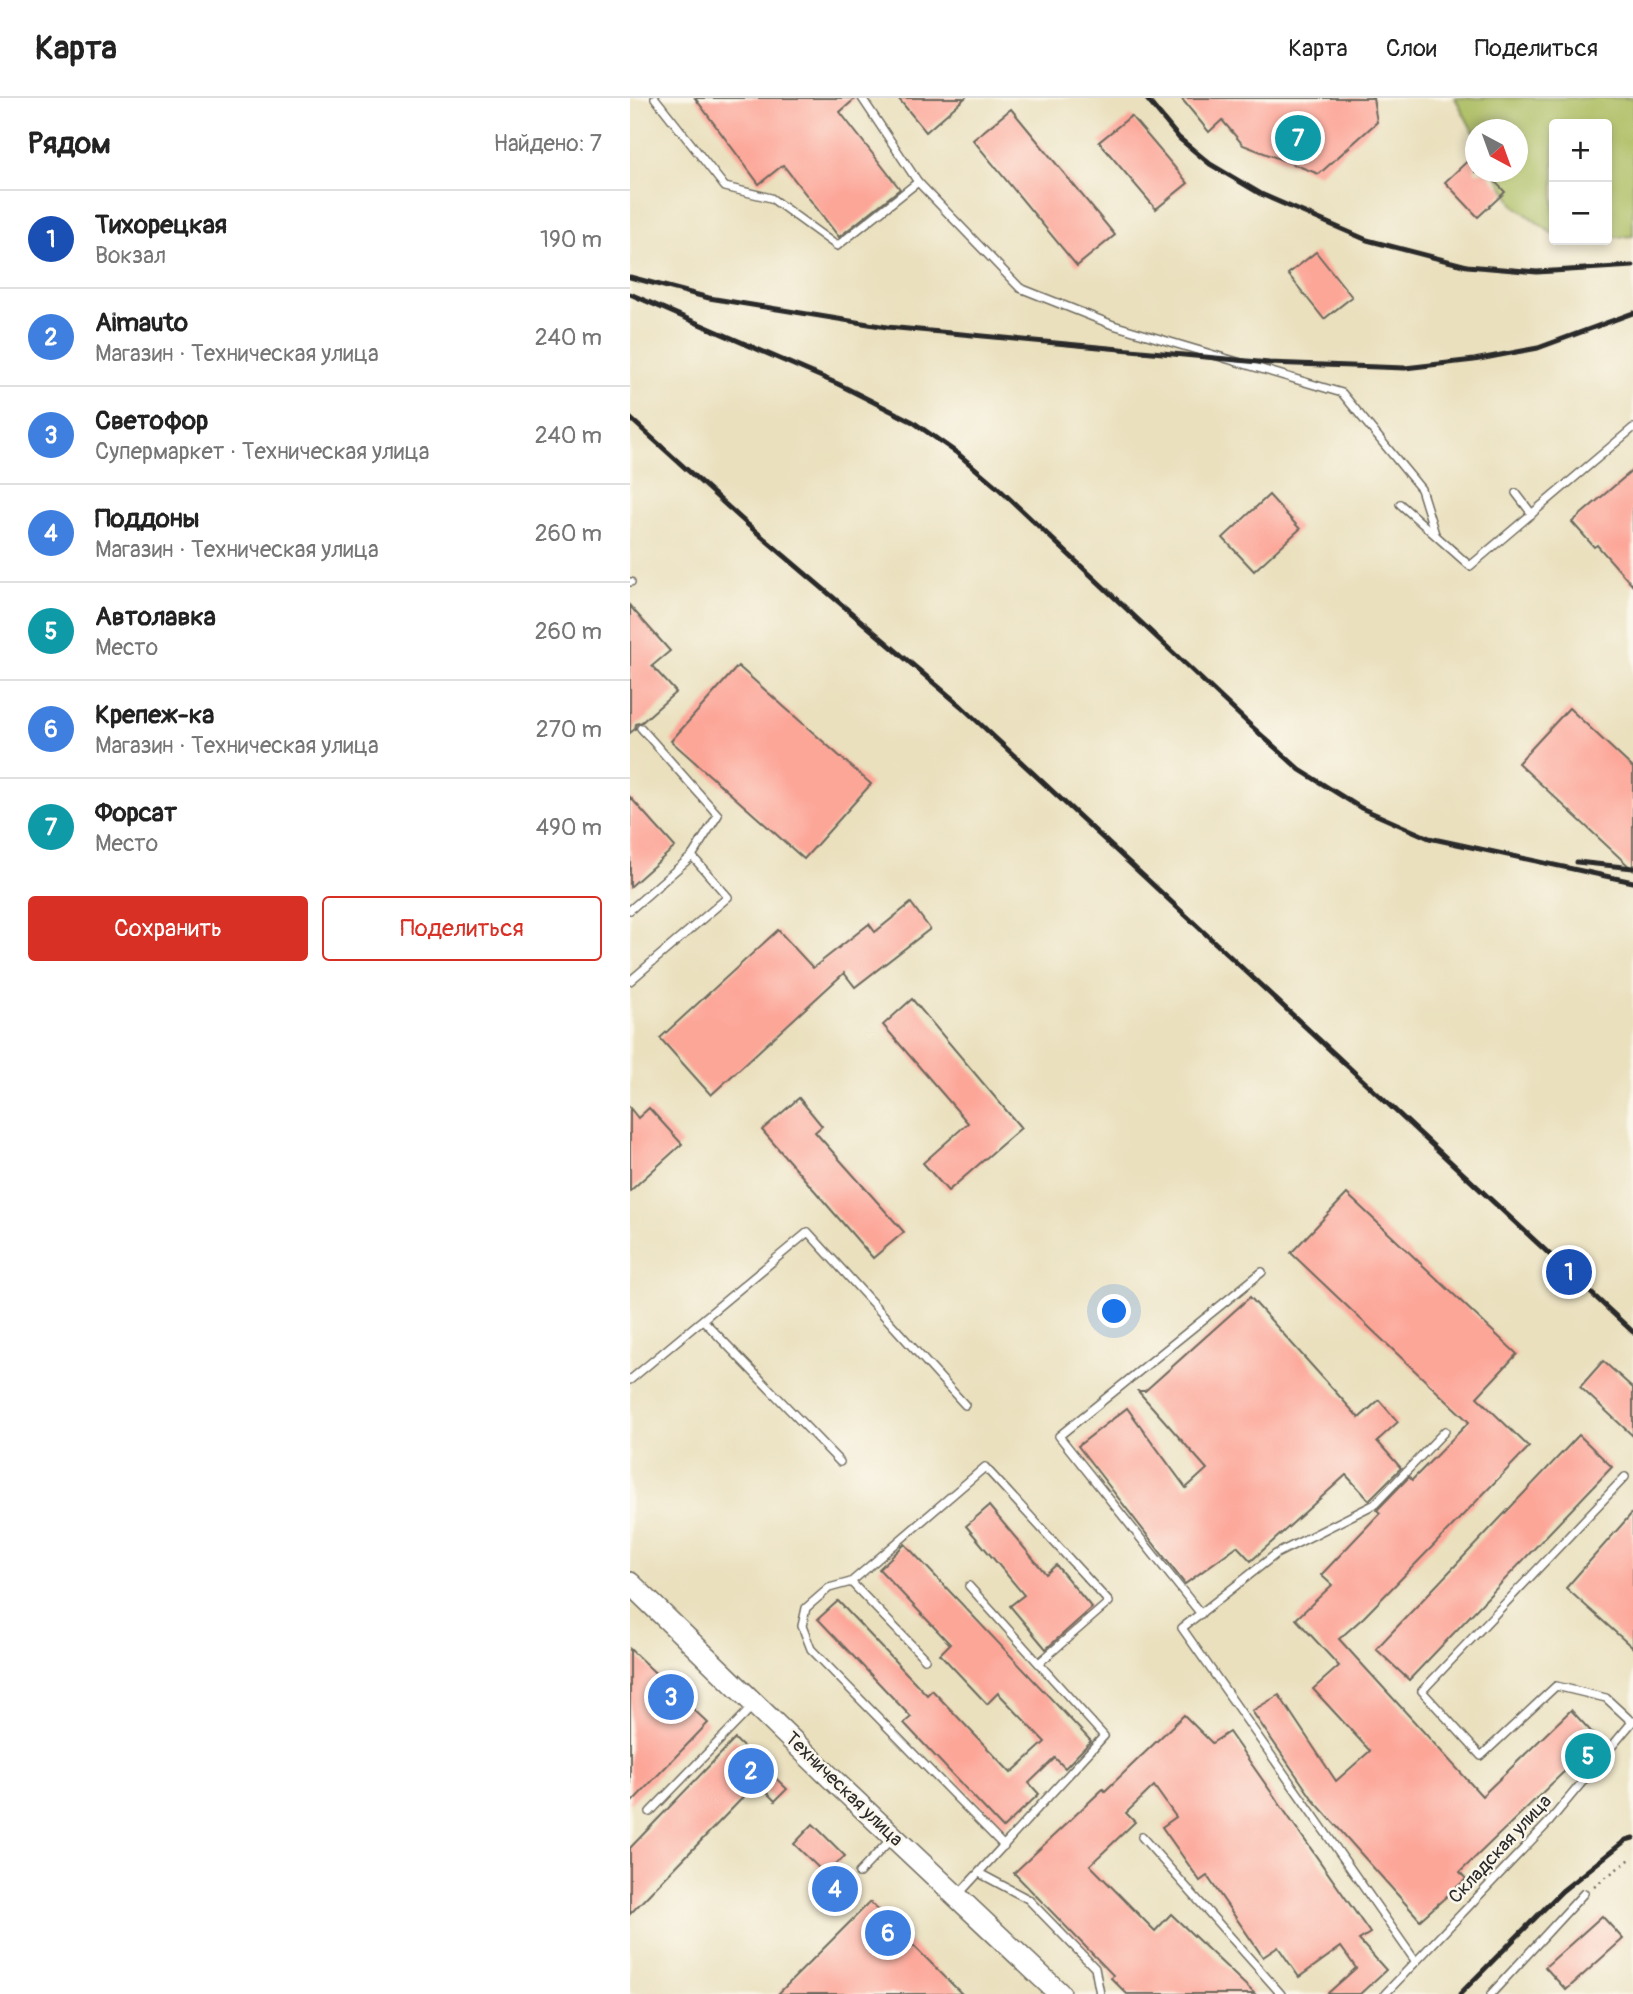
<!DOCTYPE html>
<html lang="ru">
<meta charset="utf-8">
<style>
body{margin:0;font-family:Pangolin,sans-serif;background:#f6f6f6;color:#222}
.controls{position:absolute;right:21px;top:21px;display:grid;overflow:hidden;border-radius:7px;box-shadow:0 4px 10px #0003}
.controls button{width:63px;height:63px;display:grid;place-items:center;padding:0;border:0;border-bottom:2px solid #e0e0e0;background:#fff;color:#222;font:35px sans-serif}
.compass{position:absolute;left:835px;top:21px;width:63px;height:63px;border-radius:50%;background:#fff;box-shadow:0 4px 10px #0003;rotate:139deg}
.you{position:absolute;left:485px;top:1214px;width:24px;height:24px;margin:-18px;border:5px solid #fff;border-radius:50%;background:#1a73e8;box-shadow:0 0 0 10px #1a73e833}
.badge{display:grid;place-items:center;width:46px;height:46px;border-radius:50%;background:#d93025;color:#fff;font-size:23px;font-weight:700}
.pin{position:absolute;translate:-50% -50%;border:4px solid #fff;box-shadow:0 2px 7px #0006}
.list{margin:0;padding:0;list-style:none}
h2{display:flex;justify-content:space-between;align-items:center;height:91px;margin:0;padding:0 28px;font-size:30px}
h2 small{font-size:23px;font-weight:400;color:#767676}
.list li{display:grid;grid-template-columns:46px 1fr auto;gap:21px;align-items:center;box-sizing:border-box;height:98px;padding:0 28px;border-top:2px solid #e0e0e0}
.list b{display:block;font-size:26px;white-space:nowrap}
.list p{margin:0;font-size:23px;white-space:nowrap;color:#767676}
.list em{font-size:23px;font-style:normal;color:#767676}
.actions{display:flex;gap:14px;padding:21px 28px}
.actions a{flex:1;padding:16px 0;border:2px solid #d93025;border-radius:7px;text-align:center;font-size:24px;color:#d93025}
.actions .main{background:#d93025;color:#fff}
.map{position:relative;flex:none;width:1003px;height:1896px;overflow:hidden}
header{display:flex;align-items:center;gap:42px;box-sizing:border-box;height:98px;padding:0 35px;background:#fff;border-bottom:2px solid #e0e0e0}
header strong{font-size:33px}
nav{display:flex;gap:38px;margin-inline-start:auto;font-size:24px}
main{display:flex}
aside{flex:1;background:#fff}
.map>svg:first-child{display:block}
.green{fill:#aabc5f;stroke:#6a7445;stroke-width:2}
.building{fill:#fca698}
.lines{fill:none;stroke-linecap:round;stroke-linejoin:round}
.service-casing{stroke:#6e6a5e;stroke-width:10}
.secondary-casing{stroke:#6e6a5e;stroke-width:24}
.path{stroke:#6e6a5e;stroke-width:2.5;stroke-dasharray:2 5;stroke-linecap:butt}
.service{stroke:#fff;stroke-width:7}
.secondary{stroke:#fff;stroke-width:21}
.rail{stroke:#2b2b2b;stroke-width:5}
.labels{text-anchor:middle;dominant-baseline:central;stroke-width:5;stroke-linejoin:round;paint-order:stroke}
.street-label{font-size:19px;fill:#2b2b2b;stroke:#fbf7ec}
</style>
<header>
<strong>Карта</strong>
<nav><a>Карта</a><a>Слои</a><a>Поделиться</a></nav>
</header>
<main>
<aside>
<h2>Рядом<small>Найдено: 7</small></h2>
<ul class="list">
<li><span class="badge" style="background:#1a4fb4">1</span><div><b>Тихорецкая</b><p>Вокзал</p></div><em>190 m</em></li>
<li><span class="badge" style="background:#3f7fe0">2</span><div><b>Aimauto</b><p>Магазин · Техническая улица</p></div><em>240 m</em></li>
<li><span class="badge" style="background:#3f7fe0">3</span><div><b>Светофор</b><p>Супермаркет · Техническая улица</p></div><em>240 m</em></li>
<li><span class="badge" style="background:#3f7fe0">4</span><div><b>Поддоны</b><p>Магазин · Техническая улица</p></div><em>260 m</em></li>
<li><span class="badge" style="background:#0f9aa8">5</span><div><b>Автолавка</b><p>Место</p></div><em>260 m</em></li>
<li><span class="badge" style="background:#3f7fe0">6</span><div><b>Крепеж-ка</b><p>Магазин · Техническая улица</p></div><em>270 m</em></li>
<li><span class="badge" style="background:#0f9aa8">7</span><div><b>Форсат</b><p>Место</p></div><em>490 m</em></li>
</ul>
<div class="actions"><a class="main">Сохранить</a><a>Поделиться</a></div>
</aside>
<div class="map">
<svg width="1003" height="1896" viewBox="0 0 1003 1896">
<rect width="100%" height="100%" fill="#fbf7ec"/>
<filter id="ink" filterUnits="userSpaceOnUse"><feTurbulence type="fractalNoise" baseFrequency=".0143" numOctaves="2"/><feDisplacementMap in="SourceGraphic" scale="14" xChannelSelector="R" yChannelSelector="G"/><feConvolveMatrix kernelMatrix="1 2 1 2 8 2 1 2 1" color-interpolation-filters="sRGB"/></filter>
<filter id="wash" filterUnits="userSpaceOnUse"><feTurbulence type="fractalNoise" baseFrequency=".00686" numOctaves="4" result="noise"/><feDisplacementMap in="SourceGraphic" scale="28" xChannelSelector="R" yChannelSelector="G"/><feGaussianBlur stdDeviation="1.57" result="paint"/><feColorMatrix in="noise" values="0 0 0 0 0 0 0 0 0 0 0 0 0 0 0 0 0 1.4 0 .05"/><feComposite in="paint" operator="in"/></filter>
<g filter="url(#wash)">
<rect width="100%" height="100%" fill="#eae0be"/>
<polygon class="green" points="825,0 1003,0 1003,138 977,140 977,26 924,26 924,137 884,107 865,74 888,74 888,32 846,32 845,37"/>
<g id="blocks">
<g class="building">
<polygon points="65,0 226,0 210,14 270,91 209,139 153,67 129,86"/>
<polygon points="268,0 335,0 296,34"/>
<polygon points="551,0 743,0 747,24 689,76 613,47 592,22 579,34"/>
<polygon points="381,11 485,137 447,168 343,42"/>
<polygon points="501,18 558,85 526,111 469,44"/>
<polygon points="845,56 845,74 856,74 875,94 848,119 815,84"/>
<polygon points="686,154 722,199 694,221 658,176"/>
<polygon points="1003,372 1003,488 967,447 964,449 942,424"/>
<polygon points="639,397 670,431 624,473 593,440"/>
<polygon points="0,508 40,553 22,568 46,594 12,624 6,626 5,631 0,635"/>
<polygon points="108,568 241,686 174,761 41,643"/>
<polygon points="939,610 1003,670 1003,772 888,665"/>
<polygon points="0,699 45,749 0,789"/>
<polygon points="281,805 300,831 225,889 214,875 81,997 30,940 148,832 183,870 239,826 245,834"/>
<polygon points="282,901 391,1030 318,1093 293,1065 338,1025 253,927"/>
<polygon points="169,1000 192,1028 185,1034 274,1134 243,1160 132,1032"/>
<polygon points="0,1010 8,1020 19,1010 52,1046 0,1093"/>
<polygon points="717,1096 887,1256 847,1299 899,1349 734,1519 709,1541 852,1698 941,1612 968,1641 830,1774 836,1781 790,1822 684,1703 622,1613 649,1597 706,1683 740,1653 683,1591 709,1568 666,1521 702,1487 691,1477 750,1415 747,1412 779,1379 782,1382 839,1324 661,1155"/>
<polygon points="620,1199 729,1320 749,1302 768,1324 747,1343 771,1370 739,1402 716,1377 621,1463 607,1448 555,1486 448,1348 497,1310 556,1390 577,1371 508,1293 515,1293"/>
<polygon points="973,1263 1003,1290 1003,1338 950,1289"/>
<polygon points="949,1337 982,1369 779,1582 746,1551"/>
<polygon points="359,1408 416,1476 426,1467 462,1510 416,1551 380,1508 394,1497 336,1428"/>
<polygon points="1003,1414 1003,1550 936,1490"/>
<polygon points="275,1446 461,1643 435,1670 425,1660 399,1685 409,1696 373,1730 274,1625 281,1619 188,1521 208,1503 297,1597 302,1592 381,1675 415,1644 368,1595 357,1606 310,1556 320,1546 249,1471"/>
<polygon points="0,1551 78,1625 0,1706"/>
<polygon points="554,1617 582,1645 599,1634 740,1835 729,1842 756,1872 730,1896 697,1896 726,1870 711,1849 669,1879 648,1849 633,1859 577,1778 570,1783 532,1729 546,1719 524,1688 496,1715 505,1724 460,1767 525,1833 541,1816 625,1896 497,1896 481,1880 483,1877 384,1775 473,1691 475,1693"/>
<polygon points="105,1641 157,1691 145,1703 127,1685 0,1816 0,1750"/>
<polygon points="183,1726 215,1758 195,1776 164,1746"/>
<polygon points="240,1804 332,1896 148,1896"/>
<polygon points="972,1818 993,1841 936,1892 915,1869"/>
</g>
</g>
</g>
<g filter="url(#ink)">
<use href="#blocks" fill-opacity="0" stroke="#6e6a5e" stroke-width="2"/>
<g class="lines">
<g class="service-casing">
<g id="service">
<polyline points="25,0 95,89 141,100 207,148 288,84 390,190 483,227 712,295 791,391 805,436"/>
<polyline points="232,0 288,84"/>
<polyline points="886,395 902,416"/>
<polyline points="770,406 840,468 1003,330"/>
<polyline points="0,484 1,484"/>
<polyline points="0,812 62,758 88,717 11,630"/>
<polyline points="0,883 98,799 62,758"/>
<polyline points="73,1222 210,1364"/>
<polyline points="0,1282 178,1134 335,1307"/>
<polyline points="995,1379 792,1593 851,1658 926,1588 976,1600 1002,1624"/>
<polyline points="221,1484 355,1369 479,1504 409,1565"/>
<polyline points="571,1516 429,1338 632,1174"/>
<polyline points="295,1561 221,1484 199,1490 176,1510 172,1528 181,1551 374,1748"/>
<polyline points="20,1714 122,1609"/>
<polyline points="512,1739 651,1896"/>
<polyline points="229,1775 262,1740"/>
<polyline points="349,1775 398,1801 465,1870 470,1896"/>
<polyline points="329,1796 474,1638 339,1488"/>
<polyline points="786,1864 552,1530 646,1456 745,1406 815,1333"/>
<polyline points="755,1896 919,1724 1003,1623"/>
<polyline points="861,1896 954,1795"/>
</g>
</g>
<g class="secondary-casing">
<polyline id="secondary" points="0,1485 201,1680 430,1896"/>
</g>
<polyline class="path" points="964,1788 1003,1759"/>
<use href="#service" class="service"/>
<use href="#secondary" class="secondary"/>
<g class="rail">
<polyline points="516,0 549,40 580,66 631,96 737,142 837,168 907,174 1003,168"/>
<polyline points="0,179 79,200 257,229 639,265 775,270 844,262 908,250 1003,215"/>
<polyline points="0,196 208,286 283,324 327,355 367,389 619,626 670,672 731,710 799,740 1003,784"/>
<polyline points="0,320 117,426 331,608 1003,1234"/>
<polyline points="947,764 1003,770"/>
<polyline points="830,1896 932,1793 996,1742 1003,1740"/>
</g>
</g>
</g>
<g class="labels">
<g class="street-label">
<text transform="translate(214 1691) rotate(44)">Техническая улица</text>
<text transform="translate(870 1751) rotate(-47)">Складская улица</text>
</g>
</g>
</svg>
<div class="controls">
<button>+</button>
<button>−</button>
</div>
<svg class="compass" viewBox="-18 -18 36 36"><path d="M0-13l5 13h-10z" fill="#e53935"/><path d="M0 13l5-13h-10z" fill="#767676"/></svg>
<div class="you"></div>
<div class="pin badge" style="left:939px;top:1174px;background:#1a4fb4">1</div>
<div class="pin badge" style="left:121px;top:1673px;background:#3f7fe0">2</div>
<div class="pin badge" style="left:41px;top:1599px;background:#3f7fe0">3</div>
<div class="pin badge" style="left:205px;top:1791px;background:#3f7fe0">4</div>
<div class="pin badge" style="left:958px;top:1658px;background:#0f9aa8">5</div>
<div class="pin badge" style="left:258px;top:1835px;background:#3f7fe0">6</div>
<div class="pin badge" style="left:668px;top:40px;background:#0f9aa8">7</div>
</div>
</main>
